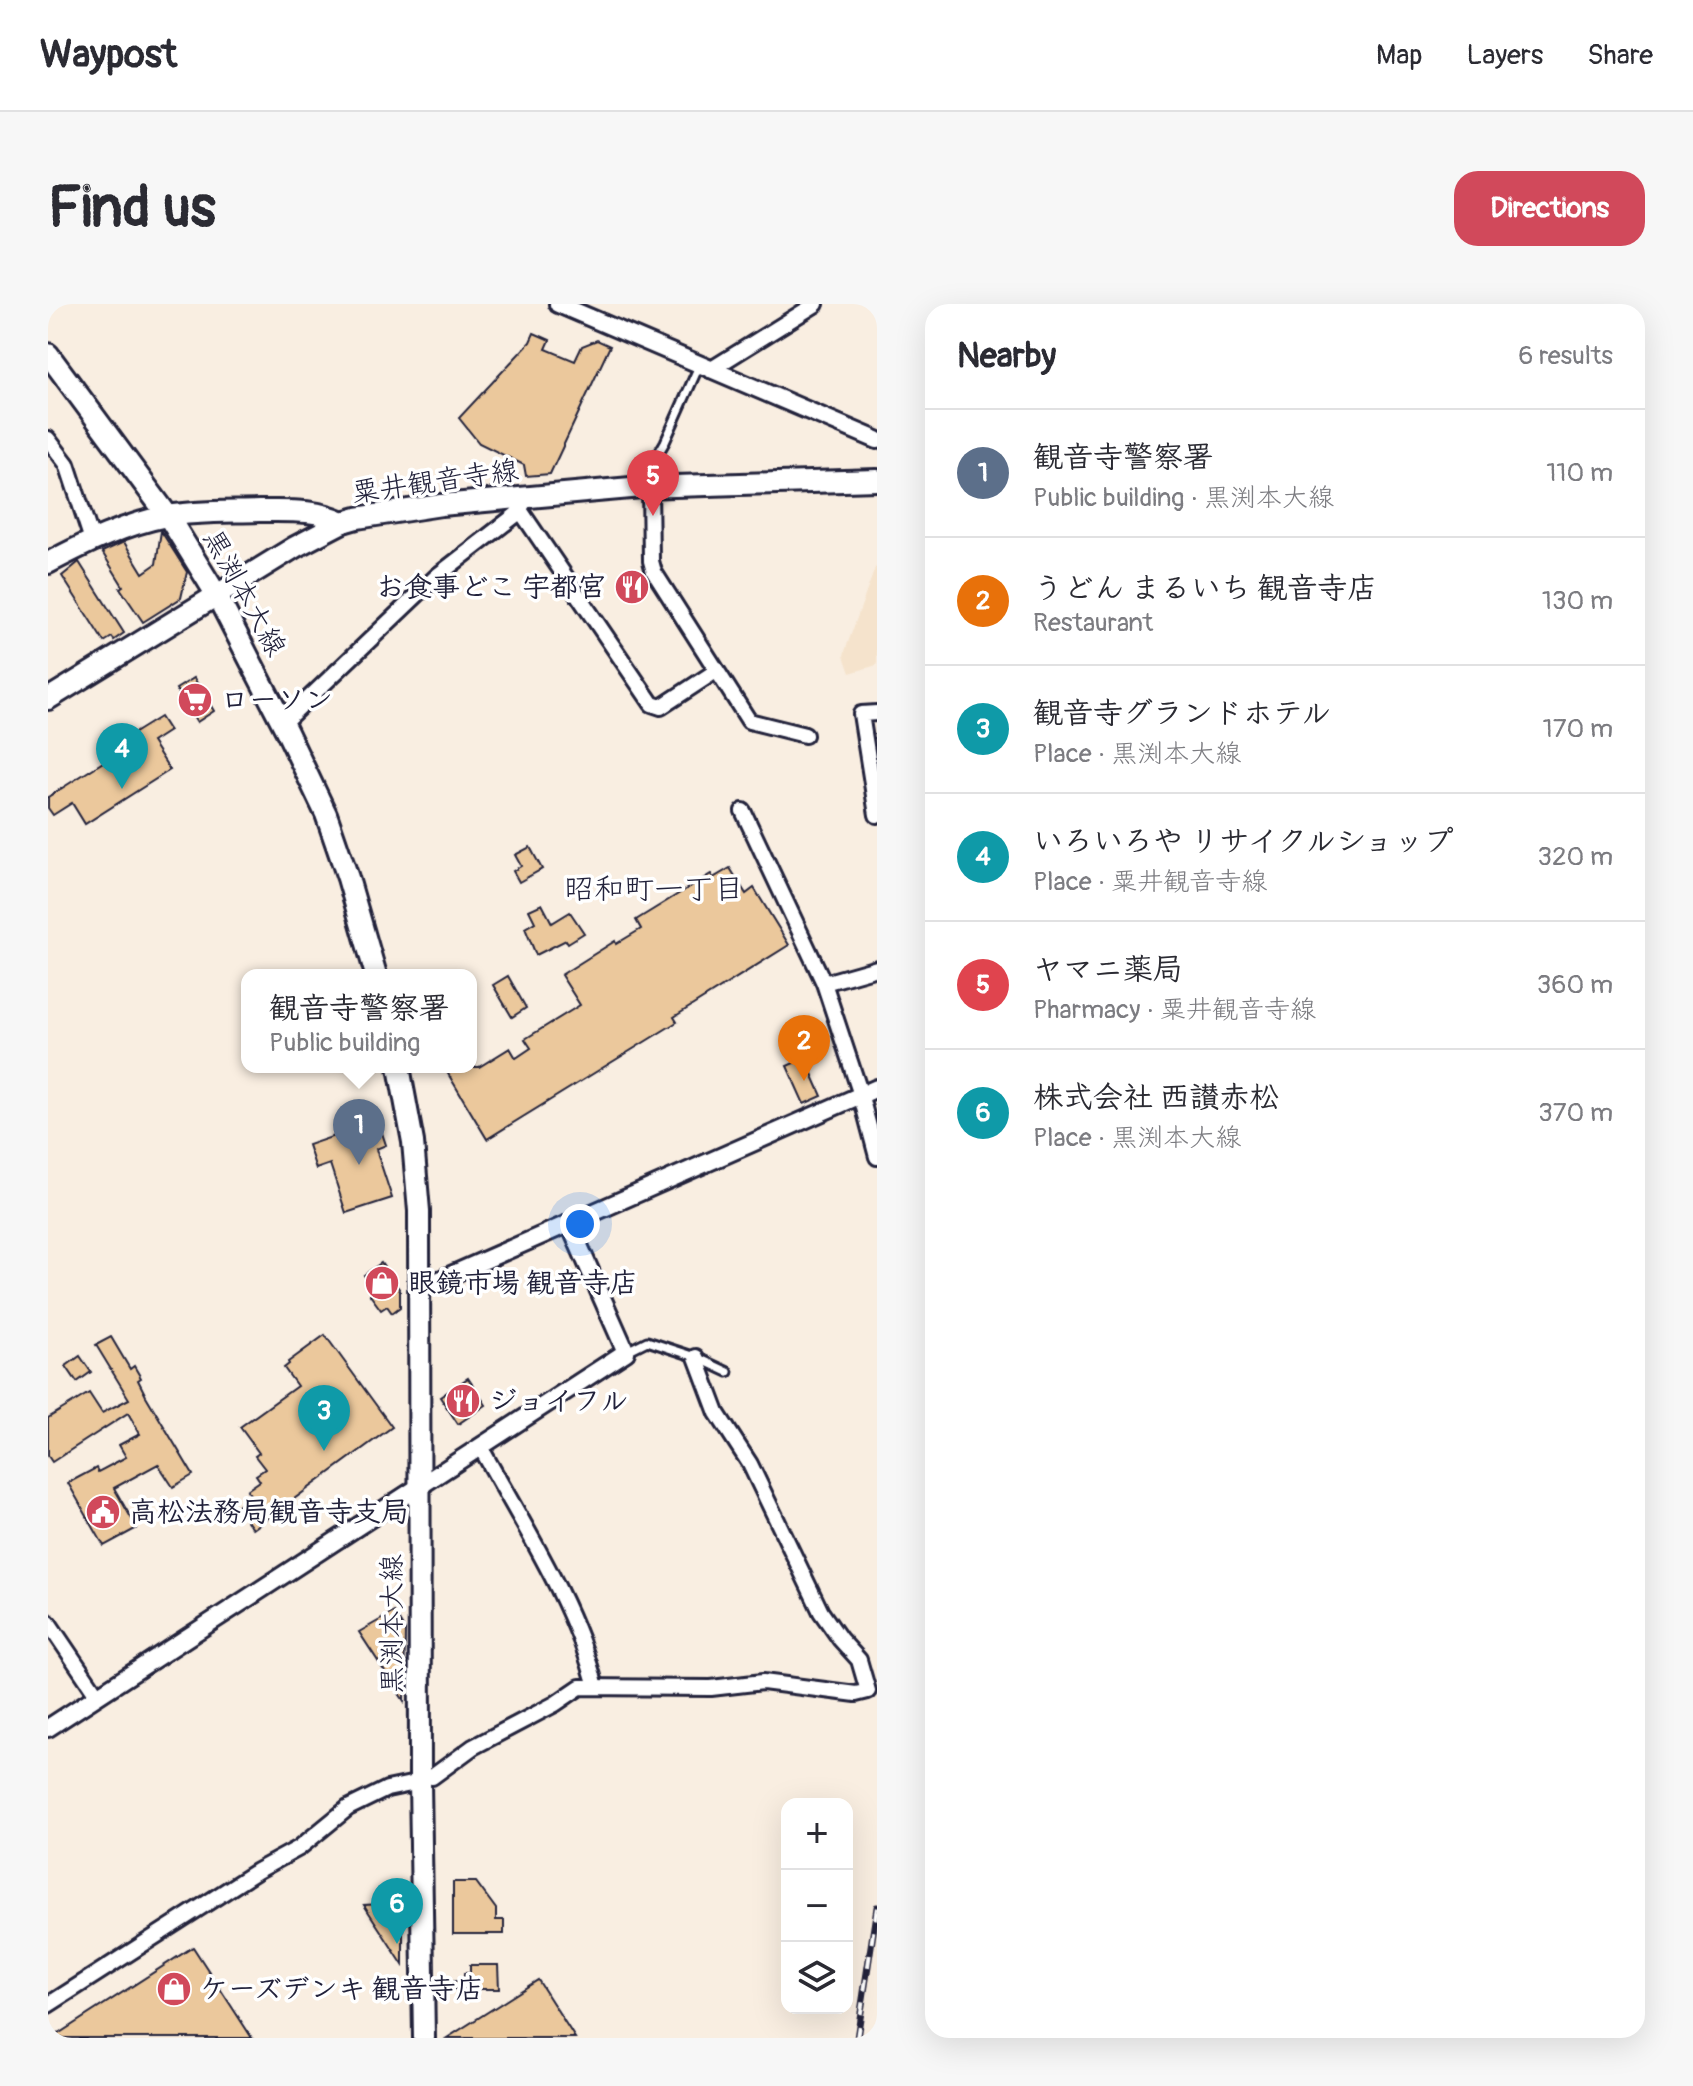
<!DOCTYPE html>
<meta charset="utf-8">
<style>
body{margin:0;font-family:Pangolin,"Klee One",sans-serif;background:#f7f7f7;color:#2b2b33}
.controls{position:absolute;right:24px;bottom:24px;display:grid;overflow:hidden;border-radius:16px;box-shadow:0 8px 32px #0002}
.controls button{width:72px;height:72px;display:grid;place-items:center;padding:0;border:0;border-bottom:2px solid #e1e1e2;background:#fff;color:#2b2b33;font:40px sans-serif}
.you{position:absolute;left:532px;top:920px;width:28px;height:28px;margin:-20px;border:6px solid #fff;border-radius:50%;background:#1a73e8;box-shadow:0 0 0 12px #1a73e833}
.badge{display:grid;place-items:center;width:52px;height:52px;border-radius:50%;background:#d1495b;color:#fff;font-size:26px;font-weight:700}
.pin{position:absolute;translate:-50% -66px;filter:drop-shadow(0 2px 4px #0008)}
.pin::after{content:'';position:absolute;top:42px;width:28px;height:24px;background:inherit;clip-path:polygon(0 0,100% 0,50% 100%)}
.popup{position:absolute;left:193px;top:665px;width:236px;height:104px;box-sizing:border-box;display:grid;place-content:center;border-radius:16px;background:#fff;filter:drop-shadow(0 2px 6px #0005);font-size:26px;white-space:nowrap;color:#7c7c81}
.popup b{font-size:30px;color:#2b2b33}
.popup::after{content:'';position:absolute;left:50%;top:100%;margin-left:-16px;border:16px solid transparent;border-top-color:#fff}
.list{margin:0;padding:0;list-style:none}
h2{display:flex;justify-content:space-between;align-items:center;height:104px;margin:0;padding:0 32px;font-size:34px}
h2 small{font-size:26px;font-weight:400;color:#7c7c81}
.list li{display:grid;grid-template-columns:52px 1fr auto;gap:24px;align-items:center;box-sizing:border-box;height:128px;padding:0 32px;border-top:2px solid #e1e1e2}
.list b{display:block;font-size:30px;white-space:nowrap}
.list p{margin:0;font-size:26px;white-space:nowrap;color:#7c7c81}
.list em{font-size:26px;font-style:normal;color:#7c7c81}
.icon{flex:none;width:44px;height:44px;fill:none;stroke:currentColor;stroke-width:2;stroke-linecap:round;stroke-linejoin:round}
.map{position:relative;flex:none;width:829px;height:1734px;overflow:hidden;border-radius:24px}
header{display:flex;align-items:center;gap:48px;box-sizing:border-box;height:112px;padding:0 40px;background:#fff;border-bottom:2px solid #e1e1e2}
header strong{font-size:38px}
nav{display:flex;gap:44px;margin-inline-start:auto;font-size:28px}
.intro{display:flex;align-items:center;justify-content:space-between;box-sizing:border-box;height:192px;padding:0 48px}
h1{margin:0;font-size:56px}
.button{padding:20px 36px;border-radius:24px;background:#d1495b;color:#fff;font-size:28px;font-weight:700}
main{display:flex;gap:48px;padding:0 48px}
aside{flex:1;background:#fff;border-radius:24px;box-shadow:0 8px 32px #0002}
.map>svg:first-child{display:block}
.built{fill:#f5e3cc}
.building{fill:#ebc89c;stroke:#22223b;stroke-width:2}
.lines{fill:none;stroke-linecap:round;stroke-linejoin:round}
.service-casing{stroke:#22223b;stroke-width:13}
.minor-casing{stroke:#22223b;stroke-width:20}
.tertiary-casing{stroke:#22223b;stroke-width:22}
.secondary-casing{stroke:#22223b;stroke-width:26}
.service{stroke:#fff;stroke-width:7}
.minor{stroke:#fff;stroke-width:14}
.tertiary{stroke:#fff;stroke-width:16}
.secondary{stroke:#fff;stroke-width:20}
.rail-casing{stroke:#22223b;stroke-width:7}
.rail{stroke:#fff;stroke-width:4;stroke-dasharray:12;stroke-linecap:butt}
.labels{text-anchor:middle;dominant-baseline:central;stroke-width:7;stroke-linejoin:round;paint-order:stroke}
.street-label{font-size:28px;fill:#22223b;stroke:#fff}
.poi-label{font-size:28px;font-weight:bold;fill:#22223b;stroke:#fff;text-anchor:start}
.neighbourhood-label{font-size:30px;fill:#22223b;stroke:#fff}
</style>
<header>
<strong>Waypost</strong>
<nav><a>Map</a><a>Layers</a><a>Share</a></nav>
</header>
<div class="intro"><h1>Find us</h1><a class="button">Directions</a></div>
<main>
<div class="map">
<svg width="829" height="1734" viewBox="0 0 829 1734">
<rect width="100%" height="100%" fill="#f9eee1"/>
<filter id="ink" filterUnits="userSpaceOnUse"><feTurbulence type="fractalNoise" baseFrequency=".0125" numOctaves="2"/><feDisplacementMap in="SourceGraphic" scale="16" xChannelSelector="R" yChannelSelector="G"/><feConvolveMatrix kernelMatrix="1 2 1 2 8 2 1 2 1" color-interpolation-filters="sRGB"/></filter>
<g filter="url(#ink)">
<polygon class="built" points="829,263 829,361 802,369 796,352 797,347 827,264"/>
<g class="building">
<polygon points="486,29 502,36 498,45 527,57 534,42 549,36 562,42 502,170 478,172 476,161 431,139 411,114 482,38"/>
<polygon points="113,227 139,268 133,294 95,318 72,284 75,282 54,248 76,238 95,269 108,260"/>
<polygon points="31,258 76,329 66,336 64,333 56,338 14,272"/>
<polygon points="146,374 166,407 149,418 128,385"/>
<polygon points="112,413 121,427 104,438 122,466 37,520 24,499 5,511 0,504 0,493 63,453 59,446"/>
<polygon points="482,543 494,565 471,578 465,567 473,562 467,551"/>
<polygon points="682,564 698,590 706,584 741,641 626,713 629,718 439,835 396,763 431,763 462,744 468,754 483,744 477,735 532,701 513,671 567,637 568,640 593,625 588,616 663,570 665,574"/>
<polygon points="494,600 504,619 522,608 536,629 520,639 518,636 488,651 477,624 487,618 481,606"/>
<polygon points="460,672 478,704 464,713 445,681"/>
<polygon points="757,754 774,792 756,800 739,762"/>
<polygon points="330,817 338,841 328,845 344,894 298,909 282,860 268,865 260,841"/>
<polygon points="333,959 352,986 352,1003 344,1009 339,1002 333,1006 322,991 327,987 316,971"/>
<polygon points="277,1031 344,1123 205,1225 189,1203 203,1192 199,1186 212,1177 208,1171 217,1165 207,1152 211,1149 192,1123 249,1082 236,1064 241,1060 240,1058"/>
<polygon points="63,1033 82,1065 86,1062 93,1074 90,1076 98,1092 145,1171 125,1183 110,1160 66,1184 89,1224 56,1242 20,1179 48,1164 50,1168 78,1153 71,1141 92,1130 80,1109 4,1158 0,1152 0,1114 41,1089 54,1109 81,1095 48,1041"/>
<polygon points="32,1052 43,1068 29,1078 18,1062"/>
<polygon points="420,1074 438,1101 410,1120 392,1093"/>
<polygon points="346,1308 357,1326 356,1397 311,1328"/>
<polygon points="405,1578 428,1578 448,1605 448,1616 456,1616 456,1630 405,1630"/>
<polygon points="353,1599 355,1627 355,1661 316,1601"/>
<polygon points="145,1643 204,1734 4,1734"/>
<polygon points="422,1661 450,1661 451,1685 396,1685 395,1679 416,1676 416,1669 422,1669"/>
<polygon points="490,1676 527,1734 399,1734"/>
</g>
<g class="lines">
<g class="service-casing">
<g id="service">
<polyline points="595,181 596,174 617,138 651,62"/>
<polyline points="579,1047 599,1037 648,1053 680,1068"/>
</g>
</g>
<g class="minor-casing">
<g id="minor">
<polyline points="662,66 768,0"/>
<polyline points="0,135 19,160 44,236"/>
<polyline points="602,182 603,257 606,268 701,417 757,431"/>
<polyline points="472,206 604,400 613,403 668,367"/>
<polyline points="829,409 813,410 829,511"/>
<polyline points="241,413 389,272 469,210 479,193"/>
<polyline points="695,507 776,679 811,785 829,853"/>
<polyline points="776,679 829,664"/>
<path d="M 433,1144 C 475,1221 526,1298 548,1383"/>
<polyline points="0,1318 50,1392"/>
<polyline points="384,1473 425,1443 507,1400 532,1383 663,1384 715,1378 808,1390 820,1387 811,1356 792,1335 773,1308 702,1160 669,1109 648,1053"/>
<polyline points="0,1701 209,1567 251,1544 300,1504 339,1485 363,1480"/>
</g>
</g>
<g class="tertiary-casing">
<g id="tertiary">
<polyline points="510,0 829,136"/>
<polyline points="371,985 829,784"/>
<polyline points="0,1424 578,1048 521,919"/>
</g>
</g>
<g class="secondary-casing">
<g id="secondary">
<polyline points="0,50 120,212 168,290 238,426 278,510 300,574 328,671"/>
<path d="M 0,259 C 38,239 77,220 119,212 C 149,207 181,208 211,207 C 240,207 269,205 295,218"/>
<polyline points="0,395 247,243 295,218 309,214 393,201 594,183 829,176"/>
<polyline points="351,763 365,838 371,907 372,1478 376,1734"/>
</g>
</g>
<use href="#service" class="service"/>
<use href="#minor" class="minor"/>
<use href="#tertiary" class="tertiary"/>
<use href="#secondary" class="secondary"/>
<g class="rail-casing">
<polyline id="rail" points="809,1734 829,1603"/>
</g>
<use href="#rail" class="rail"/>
</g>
</g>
<defs>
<g id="restaurant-disc" transform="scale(1.8)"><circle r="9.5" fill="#d1495b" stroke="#fff"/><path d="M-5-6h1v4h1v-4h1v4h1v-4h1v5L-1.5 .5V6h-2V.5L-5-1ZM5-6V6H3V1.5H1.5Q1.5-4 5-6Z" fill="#fff"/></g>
<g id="supermarket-disc" transform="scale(1.8)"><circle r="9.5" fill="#d1495b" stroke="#fff"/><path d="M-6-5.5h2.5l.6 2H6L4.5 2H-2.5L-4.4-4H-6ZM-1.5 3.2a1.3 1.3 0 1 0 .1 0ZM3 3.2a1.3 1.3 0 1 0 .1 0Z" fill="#fff"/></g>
<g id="shop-disc" transform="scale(1.8)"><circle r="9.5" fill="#d1495b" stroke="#fff"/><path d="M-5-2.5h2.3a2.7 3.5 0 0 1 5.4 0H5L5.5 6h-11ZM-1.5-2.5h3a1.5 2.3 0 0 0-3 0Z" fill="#fff"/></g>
<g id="civic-disc" transform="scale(1.8)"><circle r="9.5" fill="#d1495b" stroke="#fff"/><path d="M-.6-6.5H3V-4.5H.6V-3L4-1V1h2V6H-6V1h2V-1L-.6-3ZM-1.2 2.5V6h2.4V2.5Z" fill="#fff"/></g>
</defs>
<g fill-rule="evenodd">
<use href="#restaurant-disc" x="584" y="283"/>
<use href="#supermarket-disc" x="147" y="396"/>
<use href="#shop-disc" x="334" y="979"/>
<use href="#restaurant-disc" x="415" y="1097"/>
<use href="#civic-disc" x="55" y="1208"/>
<use href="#shop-disc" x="126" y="1685"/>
</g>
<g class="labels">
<g class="street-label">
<text transform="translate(387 178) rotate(-8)">粟井観音寺線</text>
<text transform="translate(196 289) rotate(61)">黒渕本大線</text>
<text transform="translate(344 1320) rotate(-90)">黒渕本大線</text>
</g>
<g class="poi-label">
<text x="558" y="283" text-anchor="end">お食事どこ 宇都宮</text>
<text x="173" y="396">ローソン</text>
<text x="360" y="979">眼鏡市場 観音寺店</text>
<text x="441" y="1097">ジョイフル</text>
<text x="81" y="1208">高松法務局観音寺支局</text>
<text x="152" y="1685">ケーズデンキ 観音寺店</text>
</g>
<g class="neighbourhood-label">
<text x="606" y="585">昭和町一丁目</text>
</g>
</g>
</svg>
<div class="controls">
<button>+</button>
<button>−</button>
<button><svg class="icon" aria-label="layers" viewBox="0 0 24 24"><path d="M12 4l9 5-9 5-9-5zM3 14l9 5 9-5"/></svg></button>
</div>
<div class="you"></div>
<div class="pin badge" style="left:311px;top:861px;background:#5c6f8a">1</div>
<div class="popup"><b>観音寺警察署</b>Public building</div>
<div class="pin badge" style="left:756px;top:777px;background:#e8710a">2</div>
<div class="pin badge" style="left:276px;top:1147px;background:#0f9aa8">3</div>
<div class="pin badge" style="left:74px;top:485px;background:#0f9aa8">4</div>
<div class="pin badge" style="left:605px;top:212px;background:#e0444e">5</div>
<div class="pin badge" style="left:349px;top:1640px;background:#0f9aa8">6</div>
</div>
<aside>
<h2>Nearby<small>6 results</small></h2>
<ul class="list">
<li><span class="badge" style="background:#5c6f8a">1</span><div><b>観音寺警察署</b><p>Public building · 黒渕本大線</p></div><em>110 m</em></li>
<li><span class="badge" style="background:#e8710a">2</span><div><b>うどん まるいち 観音寺店</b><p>Restaurant</p></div><em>130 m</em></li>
<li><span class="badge" style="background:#0f9aa8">3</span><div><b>観音寺グランドホテル</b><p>Place · 黒渕本大線</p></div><em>170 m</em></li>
<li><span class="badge" style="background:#0f9aa8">4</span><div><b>いろいろや リサイクルショップ</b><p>Place · 粟井観音寺線</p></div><em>320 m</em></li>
<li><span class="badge" style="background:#e0444e">5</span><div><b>ヤマニ薬局</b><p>Pharmacy · 粟井観音寺線</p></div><em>360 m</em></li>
<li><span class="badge" style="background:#0f9aa8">6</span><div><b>株式会社 西讃赤松</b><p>Place · 黒渕本大線</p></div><em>370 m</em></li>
</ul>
</aside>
</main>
